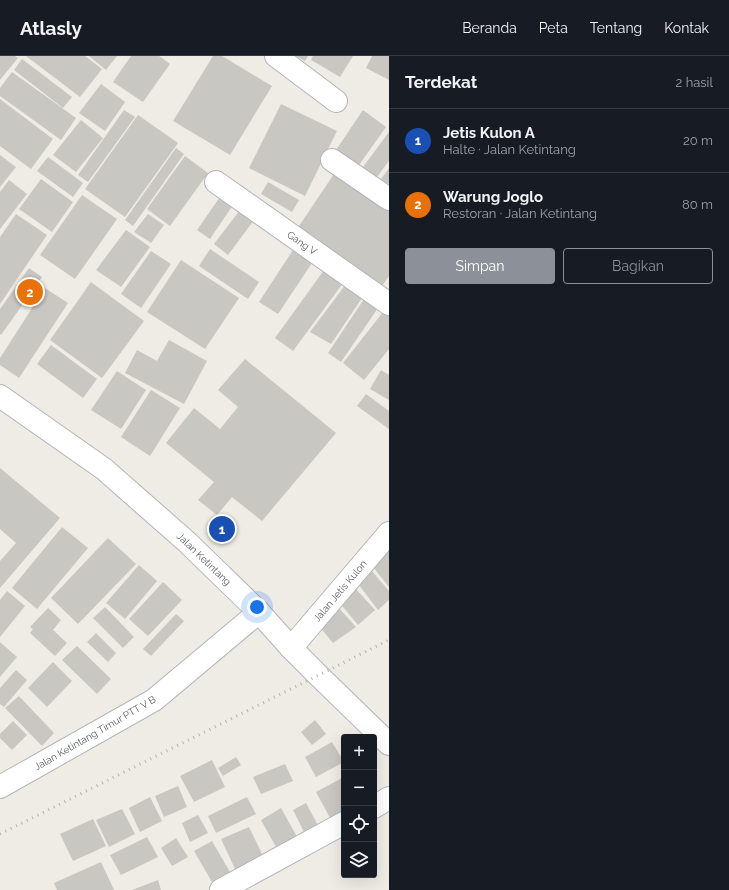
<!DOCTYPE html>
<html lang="id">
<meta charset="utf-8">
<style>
body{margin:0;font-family:Raleway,sans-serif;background:#242831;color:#f1f3f6}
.controls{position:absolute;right:12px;bottom:12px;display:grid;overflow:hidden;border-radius:4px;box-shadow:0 4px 16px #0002}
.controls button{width:36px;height:36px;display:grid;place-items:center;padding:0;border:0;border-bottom:1px solid #363941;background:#171b24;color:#f1f3f6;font:20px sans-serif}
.you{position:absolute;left:257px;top:551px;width:14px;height:14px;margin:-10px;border:3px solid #fff;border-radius:50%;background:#1a73e8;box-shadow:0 0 0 6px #1a73e833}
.badge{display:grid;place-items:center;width:26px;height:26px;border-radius:50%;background:#8c9099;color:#fff;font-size:13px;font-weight:700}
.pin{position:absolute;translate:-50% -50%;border:2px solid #fff;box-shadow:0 1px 4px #0006}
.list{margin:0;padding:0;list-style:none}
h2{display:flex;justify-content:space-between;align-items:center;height:52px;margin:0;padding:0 16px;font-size:17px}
h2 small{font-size:13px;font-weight:400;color:#9ea1a6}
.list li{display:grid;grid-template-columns:26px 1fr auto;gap:12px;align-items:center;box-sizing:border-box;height:64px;padding:0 16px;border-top:1px solid #363941}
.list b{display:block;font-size:15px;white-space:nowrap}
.list p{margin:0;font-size:13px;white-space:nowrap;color:#9ea1a6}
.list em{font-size:13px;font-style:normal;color:#9ea1a6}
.actions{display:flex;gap:8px;padding:12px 16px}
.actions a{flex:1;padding:9px 0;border:1px solid #8c9099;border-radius:4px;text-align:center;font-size:14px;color:#8c9099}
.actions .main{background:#8c9099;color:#fff}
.icon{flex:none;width:22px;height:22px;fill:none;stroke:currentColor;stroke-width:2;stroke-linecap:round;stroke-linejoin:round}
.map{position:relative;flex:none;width:389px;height:834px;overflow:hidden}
header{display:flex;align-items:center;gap:24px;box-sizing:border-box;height:56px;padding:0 20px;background:#171b24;border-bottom:1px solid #363941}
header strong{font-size:19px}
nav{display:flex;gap:22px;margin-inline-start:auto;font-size:14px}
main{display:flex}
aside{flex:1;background:#171b24}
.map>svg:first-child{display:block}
.building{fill:#c9c7c2}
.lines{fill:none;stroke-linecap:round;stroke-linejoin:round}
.street-casing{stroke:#b2b5b9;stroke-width:24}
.secondary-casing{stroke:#b2b4b8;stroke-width:24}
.street{stroke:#fff;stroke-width:22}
.secondary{stroke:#fff;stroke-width:22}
.rail{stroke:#b3b4b4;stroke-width:3;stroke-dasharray:1 5;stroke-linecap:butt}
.labels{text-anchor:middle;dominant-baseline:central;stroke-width:4;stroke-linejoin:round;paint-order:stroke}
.street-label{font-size:10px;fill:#5d6064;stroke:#fff}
</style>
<header>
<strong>Atlasly</strong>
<nav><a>Beranda</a><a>Peta</a><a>Tentang</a><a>Kontak</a></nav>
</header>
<main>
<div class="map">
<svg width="389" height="834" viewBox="0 0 389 834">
<rect width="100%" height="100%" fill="#eeece5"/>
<g class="building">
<polygon points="0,0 15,0 18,2 0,24"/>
<polygon points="26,0 85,0 102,13 80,41"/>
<polygon points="89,0 117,0 106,14"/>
<polygon points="131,0 159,0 170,8 143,46 113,26"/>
<polygon points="213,0 222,0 272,30 230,99 173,65"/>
<polygon points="296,0 308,0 305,5"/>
<polygon points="313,0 353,0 340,21 311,4"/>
<polygon points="372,0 389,0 389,24 366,12"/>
<polygon points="22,3 72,41 63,52 14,14"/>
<polygon points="12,16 76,62 61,84 0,40 0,32"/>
<polygon points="101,28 125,46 105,75 79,57"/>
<polygon points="0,43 53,83 31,113 0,90"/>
<polygon points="281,48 337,75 305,140 249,112"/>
<polygon points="124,54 135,61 88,126 78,119"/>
<polygon points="363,54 386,71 359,109 336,94"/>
<polygon points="138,59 178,87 125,161 85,133"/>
<polygon points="81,64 103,82 76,116 53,99"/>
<polygon points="389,76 389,105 377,121 363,111"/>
<polygon points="176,92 184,98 133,170 125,164"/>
<polygon points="0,99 16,111 0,131"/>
<polygon points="185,100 208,117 170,170 147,153"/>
<polygon points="48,101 83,127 73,141 37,115"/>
<polygon points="389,112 389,128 381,123"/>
<polygon points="336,115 389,150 389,220 382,230 297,173"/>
<polygon points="41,123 73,146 52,176 19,153"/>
<polygon points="9,124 27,138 0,173 0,136"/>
<polygon points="268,126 299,144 292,156 261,138"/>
<polygon points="82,139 117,163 75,223 40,199"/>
<polygon points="220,141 233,149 210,183 197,174"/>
<polygon points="240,154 254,164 228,199 214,188"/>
<polygon points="16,158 47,179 0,248 0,181"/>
<polygon points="148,158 164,169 151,187 134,176"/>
<polygon points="126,174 150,191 121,231 96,214"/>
<polygon points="210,193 259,226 248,243 199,210"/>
<polygon points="293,194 312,207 278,258 259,246"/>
<polygon points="151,195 171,208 141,252 121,238"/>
<polygon points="181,204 239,242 205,293 147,256"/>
<polygon points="327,210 346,223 293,295 275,282"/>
<polygon points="29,212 42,221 1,279 0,278 0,253"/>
<polygon points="349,224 366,236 331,288 310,276"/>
<polygon points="91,226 144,265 102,322 50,284"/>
<polygon points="45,232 68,247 19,322 0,309 0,302"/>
<polygon points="364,243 378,252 341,306 328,297"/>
<polygon points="387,251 389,253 389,293 364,324 343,307"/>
<polygon points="169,284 207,305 184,348 125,317 137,294 157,305"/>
<polygon points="51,289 97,323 83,342 37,308"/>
<polygon points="245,303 336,377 262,465 232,441 217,459 198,444 214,426 166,387 194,352 220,373 238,351 218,334"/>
<polygon points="381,314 389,319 389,344 370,333"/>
<polygon points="117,315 146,334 121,373 91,354"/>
<polygon points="151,334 180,352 150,400 121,381"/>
<polygon points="366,338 389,355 389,373 357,350"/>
<polygon points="0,412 60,462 0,532 0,505 16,487 0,473"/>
<polygon points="62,471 88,492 37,553 12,532"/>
<polygon points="108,482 136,508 78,568 51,542"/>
<polygon points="389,491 389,531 373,511"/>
<polygon points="139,509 157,525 125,563 106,547"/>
<polygon points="371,514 389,535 389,544 378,554 359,529"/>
<polygon points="163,526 182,544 148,580 129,563"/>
<polygon points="355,532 375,554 358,569 339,546"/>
<polygon points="7,535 25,550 0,581 0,544"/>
<polygon points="337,550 356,571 333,587 319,570"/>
<polygon points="105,551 134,581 123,592 93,562"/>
<polygon points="48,552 61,564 53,574 67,587 55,600 30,577 33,573 30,571"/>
<polygon points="176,558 184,565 151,600 143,593"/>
<polygon points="96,577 116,597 108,606 87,586"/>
<polygon points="0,586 17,601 0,621"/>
<polygon points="77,590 111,623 97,638 62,604"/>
<polygon points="53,606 72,625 47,651 28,632"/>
<polygon points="16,614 27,624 4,651 0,648 0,632"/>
<polygon points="19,640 54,677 42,690 5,652"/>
<polygon points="315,664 326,678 312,689 301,676"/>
<polygon points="13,665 27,679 12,694 0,682 0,678"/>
<polygon points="332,686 344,706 316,721 305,701"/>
<polygon points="236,701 241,709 223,720 218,712"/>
<polygon points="212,704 225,731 194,746 180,720"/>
<polygon points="285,708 293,725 261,738 253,721"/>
<polygon points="344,721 344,766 335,771 316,736"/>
<polygon points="178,730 187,751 164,761 155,740"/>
<polygon points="150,741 162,765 140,776 129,752"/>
<polygon points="247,741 256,758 216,777 208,760"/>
<polygon points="306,747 322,777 308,784 293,754"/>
<polygon points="281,752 301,788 281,800 261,764"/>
<polygon points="122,753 135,778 109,791 96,764"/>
<polygon points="198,759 208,777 190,786 182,767"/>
<polygon points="93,763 106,790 73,805 60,778"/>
<polygon points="249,771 264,802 236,815 221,783"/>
<polygon points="147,781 158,801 121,819 110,799"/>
<polygon points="176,782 188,801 172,810 161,792"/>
<polygon points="212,785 230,816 212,826 194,795"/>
<polygon points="101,806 114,834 57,834 54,827"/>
<polygon points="158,824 161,834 132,834"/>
</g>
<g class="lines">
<g class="street-casing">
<g id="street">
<polyline points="276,0 336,45"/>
<polyline points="332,104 389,143"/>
<polyline points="216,126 389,248"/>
<polyline points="0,731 154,644 259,556"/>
<polyline points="374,751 389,742"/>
<polyline points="221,834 344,767"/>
</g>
</g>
<g class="secondary-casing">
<g id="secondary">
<polyline points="0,340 104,413 187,486 259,556 291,592 318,619 389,688"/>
<polyline points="291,592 389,477"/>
</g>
</g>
<use href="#street" class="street"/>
<use href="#secondary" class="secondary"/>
<polyline class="rail" points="0,778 389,584"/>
</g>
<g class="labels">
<g class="street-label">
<text transform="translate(302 187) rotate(35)">Gang V</text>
<text transform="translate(204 503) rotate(44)">Jalan Ketintang</text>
<text transform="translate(340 535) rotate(-50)">Jalan Jetis Kulon</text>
<text transform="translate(95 677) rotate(-30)">Jalan Ketintang Timur PTT V B</text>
</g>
</g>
</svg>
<div class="controls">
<button>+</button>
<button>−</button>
<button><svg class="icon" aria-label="locate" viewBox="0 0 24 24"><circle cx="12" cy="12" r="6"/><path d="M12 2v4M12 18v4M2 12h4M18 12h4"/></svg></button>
<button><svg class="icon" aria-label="layers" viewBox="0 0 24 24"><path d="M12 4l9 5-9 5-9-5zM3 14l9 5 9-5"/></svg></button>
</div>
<div class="you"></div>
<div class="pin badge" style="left:222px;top:473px;background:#1a4fb4">1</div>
<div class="pin badge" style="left:30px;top:236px;background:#e8710a">2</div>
</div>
<aside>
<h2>Terdekat<small>2 hasil</small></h2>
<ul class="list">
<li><span class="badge" style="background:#1a4fb4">1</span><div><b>Jetis Kulon A</b><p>Halte · Jalan Ketintang</p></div><em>20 m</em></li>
<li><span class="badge" style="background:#e8710a">2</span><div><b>Warung Joglo</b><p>Restoran · Jalan Ketintang</p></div><em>80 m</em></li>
</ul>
<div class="actions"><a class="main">Simpan</a><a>Bagikan</a></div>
</aside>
</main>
